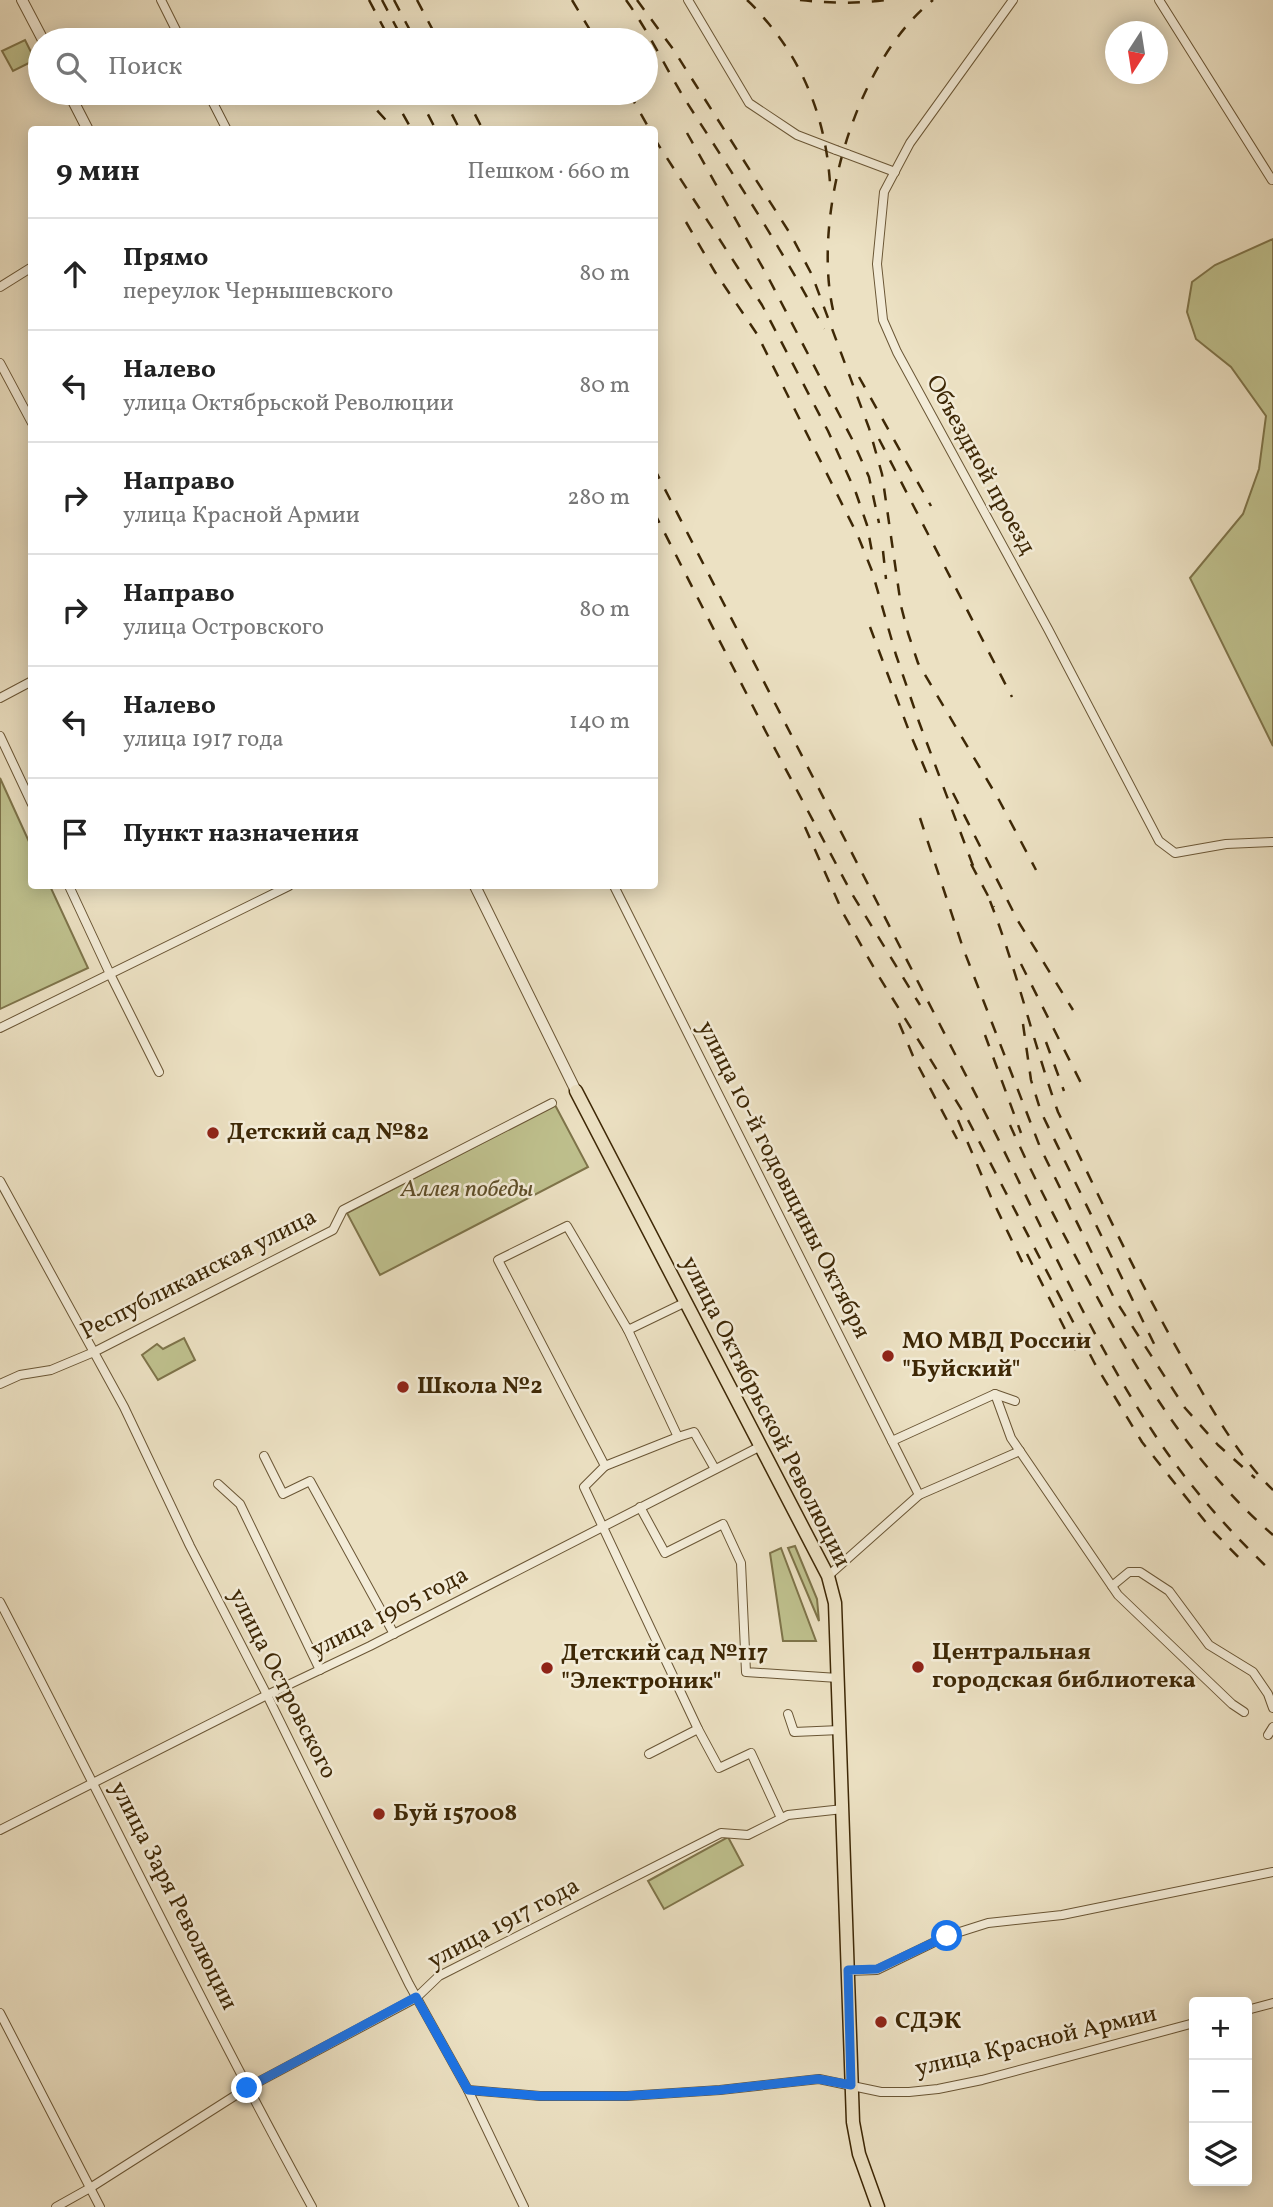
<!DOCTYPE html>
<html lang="ru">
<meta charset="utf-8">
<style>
body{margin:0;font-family:Vollkorn,serif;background:#f6f6f6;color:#222}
.controls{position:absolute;right:21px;bottom:21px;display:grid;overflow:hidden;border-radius:7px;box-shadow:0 4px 18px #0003}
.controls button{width:63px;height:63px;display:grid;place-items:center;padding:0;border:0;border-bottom:2px solid #e0e0e0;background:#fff;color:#222;font:35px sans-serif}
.compass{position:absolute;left:1105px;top:21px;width:63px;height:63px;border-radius:50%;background:#fff;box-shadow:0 4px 18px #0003;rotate:192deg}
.stop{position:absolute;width:21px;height:21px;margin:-16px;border:5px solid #1a73e8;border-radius:50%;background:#fff}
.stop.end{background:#1a73e8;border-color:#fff;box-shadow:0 2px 7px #0008}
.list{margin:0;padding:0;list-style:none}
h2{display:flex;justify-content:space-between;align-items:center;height:91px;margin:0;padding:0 28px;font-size:30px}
h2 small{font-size:23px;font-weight:400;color:#767676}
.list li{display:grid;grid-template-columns:46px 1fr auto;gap:21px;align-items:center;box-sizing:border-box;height:112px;padding:0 28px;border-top:2px solid #e0e0e0}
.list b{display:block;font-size:26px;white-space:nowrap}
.list p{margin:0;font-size:23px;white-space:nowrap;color:#767676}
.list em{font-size:23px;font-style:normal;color:#767676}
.icon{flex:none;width:38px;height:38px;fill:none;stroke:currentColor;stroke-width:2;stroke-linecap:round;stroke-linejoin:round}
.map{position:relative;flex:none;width:1273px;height:2207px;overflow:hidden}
.search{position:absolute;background:#fff;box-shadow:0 4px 18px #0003;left:28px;top:28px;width:630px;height:77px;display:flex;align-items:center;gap:18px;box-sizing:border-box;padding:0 24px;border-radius:38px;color:#767676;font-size:26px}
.panel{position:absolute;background:#fff;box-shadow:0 4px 18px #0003;left:28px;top:126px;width:630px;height:763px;border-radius:7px}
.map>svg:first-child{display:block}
.green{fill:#bfc18e;stroke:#7e744a;stroke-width:2}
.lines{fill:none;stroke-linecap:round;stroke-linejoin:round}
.minor-casing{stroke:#6a5635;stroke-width:10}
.tertiary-casing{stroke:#6a5635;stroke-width:12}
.primary-casing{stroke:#3e2806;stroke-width:15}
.minor{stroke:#f3ecd8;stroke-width:8}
.tertiary{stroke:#f3ecd8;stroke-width:10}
.primary{stroke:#ece1c3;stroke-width:12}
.rail{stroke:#3e2806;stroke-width:2.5;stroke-dasharray:12 12;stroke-linecap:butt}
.minor-bridge-casing{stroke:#6a5635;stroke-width:10;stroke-linecap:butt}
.minor-bridge{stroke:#f3ecd8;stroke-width:8}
.route{stroke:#1a73e8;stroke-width:9}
.poi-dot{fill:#8f2418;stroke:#f3ecd8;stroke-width:2.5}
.labels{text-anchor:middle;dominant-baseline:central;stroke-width:5;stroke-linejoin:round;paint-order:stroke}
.street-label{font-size:24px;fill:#3e2806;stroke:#f3ecd8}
.poi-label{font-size:24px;font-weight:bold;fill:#3e2806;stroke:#f3ecd8;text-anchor:start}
.park-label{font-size:24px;font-style:italic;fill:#5e4e28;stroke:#f3ecd8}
</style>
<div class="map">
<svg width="1273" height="2207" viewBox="0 0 1273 2207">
<rect width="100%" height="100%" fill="#ece1c3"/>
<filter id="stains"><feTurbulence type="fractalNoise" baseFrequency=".00286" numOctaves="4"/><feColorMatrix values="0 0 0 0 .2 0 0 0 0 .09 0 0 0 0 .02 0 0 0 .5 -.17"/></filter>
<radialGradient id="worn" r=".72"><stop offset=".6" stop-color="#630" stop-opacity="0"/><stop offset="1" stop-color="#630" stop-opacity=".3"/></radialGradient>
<g class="green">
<polygon points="25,40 35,60 13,71 2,51"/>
<polygon points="1273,239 1273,746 1190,578 1243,514 1259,469 1266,416 1231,367 1196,339 1187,312 1192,282 1215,265"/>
<polygon points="0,778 31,846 32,886 50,886 88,968 0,1009"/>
<polygon points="555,1105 588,1167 380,1275 347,1213"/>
<polygon points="184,1338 195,1360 158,1380 142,1355 157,1344 163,1349"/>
<polygon points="795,1546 817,1599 819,1621 788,1548"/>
<polygon points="781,1548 816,1641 783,1641 770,1553"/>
<polygon points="728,1837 743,1865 664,1909 648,1881"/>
</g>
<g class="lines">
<g class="minor-casing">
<g id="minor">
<polyline points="161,0 181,40"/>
<polyline points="688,0 749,103 797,135 836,150"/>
<polyline points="1013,0 910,143 884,192 877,264 883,320 897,352 1048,629 1159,841 1175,853 1226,844 1273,842"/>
<polyline points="1159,0 1272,180"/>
<polyline points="208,93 227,130"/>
<polyline points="847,154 895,172"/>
<polyline points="0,287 32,267"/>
<polyline points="0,363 32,423"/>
<polyline points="0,698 32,681"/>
<polyline points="0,736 32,804"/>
<polyline points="69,886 110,974 159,1072"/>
<polyline points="614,886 919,1495"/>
<polyline points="0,1028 289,886"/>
<polyline points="0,1181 124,1407 190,1546 267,1695 409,1984 468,2090 524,2207"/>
<polyline points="686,1302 628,1330 567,1226 498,1260 605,1466 584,1487 698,1729 719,1768 751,1753 781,1818"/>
<polyline points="627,1328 678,1437 694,1432 715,1469"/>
<polyline points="0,1384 20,1375 51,1370 94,1352 333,1230 343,1210 552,1103"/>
<polyline points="995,1394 1011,1438 1118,1595 1232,1704 1244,1712"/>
<polyline points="892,1441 995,1394 1015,1401"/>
<polyline points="264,1456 283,1494 310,1481 394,1634"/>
<polyline points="605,1466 678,1437"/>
<polyline points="218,1484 240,1504 320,1670"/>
<polyline points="640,1507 665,1553 723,1524 741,1563 746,1672 838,1678"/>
<polyline points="828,1576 919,1495 1020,1451"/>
<polyline points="1112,1586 1129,1572 1140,1572 1169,1591 1209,1645 1253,1672 1268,1694 1273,1708"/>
<path d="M 0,1602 C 105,1803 203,2008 312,2207"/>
<polyline points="788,1714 794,1732 840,1730"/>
<polyline points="1268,1735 1273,1727"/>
<polyline points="649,1754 698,1729"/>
<polyline points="0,1830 267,1695 370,1646 759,1447"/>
<polyline points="848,1971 877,1970 947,1936 988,1923 1062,1915 1273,1872"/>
<polyline points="1247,2010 1273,2003"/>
<polyline points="0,2013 100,2207"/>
<polyline points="468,2090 540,2096 627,2096 720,2090 819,2079 881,2092 909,2092 938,2089 982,2080 1194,2023"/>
<polyline points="56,2207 90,2188 247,2088 416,1998 439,1976 721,1833 748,1835 788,1815 843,1809"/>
</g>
</g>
<g class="tertiary-casing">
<g id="tertiary">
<polyline points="22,0 43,40"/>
<polyline points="69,93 88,130"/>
<polyline points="475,886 576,1091"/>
</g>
</g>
<g class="primary-casing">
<polyline id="primary" points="576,1091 828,1576 835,1603 853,2122 859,2154 878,2207"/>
</g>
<use href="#minor" class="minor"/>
<use href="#tertiary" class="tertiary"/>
<use href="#primary" class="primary"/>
<g class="rail">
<polyline points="369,0 390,40"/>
<polyline points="382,0 403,40"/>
<polyline points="394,0 415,40"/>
<polyline points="417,0 438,40"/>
<polyline points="572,0 596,40"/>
<path d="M 626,0 C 649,32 665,67 686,101 C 734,176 783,250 824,329"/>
<polyline points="637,0 673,49 791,235 812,275 869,428 882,474 901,606 908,633 918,663 999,800 1036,870"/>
<path d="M 747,0 C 755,7 762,16 769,24 C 807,70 826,124 830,183"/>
<path d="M 800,0 C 829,3 856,4 885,0"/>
<polyline points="361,93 395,130"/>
<polyline points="391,93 412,130"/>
<polyline points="417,93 436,130"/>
<polyline points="441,93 460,130"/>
<polyline points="464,93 483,130"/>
<polyline points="629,93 650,130"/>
<polyline points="687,133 768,277 852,439 869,477 879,523"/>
<polyline points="654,138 762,305 828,431 856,493 867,525 872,552"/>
<polyline points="686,222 715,272 757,334 858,536 872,571 896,655 919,722 975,871"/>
<path d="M 833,310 C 812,215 855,62 933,0"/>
<polyline points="859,377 931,506"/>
<polyline points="879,439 1012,697"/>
<path d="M 654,468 C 762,678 870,888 978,1099 C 1035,1210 1084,1327 1153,1432 C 1187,1484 1228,1530 1273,1573"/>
<polyline points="654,512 766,732 852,894 920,1005"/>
<polyline points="883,551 886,579"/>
<polyline points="870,627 909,731 928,776"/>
<polyline points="953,793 1018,921 1073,1010"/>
<polyline points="920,818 963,948 1040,1147 1114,1298 1185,1408 1218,1445 1255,1478"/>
<polyline points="805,827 843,913 878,975 968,1120 1095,1364 1142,1442 1212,1530 1243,1562"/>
<polyline points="971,864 994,907"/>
<path d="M 990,901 C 1017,970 1033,1042 1058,1112 C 1101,1200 1142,1289 1191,1373 C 1215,1414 1238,1456 1273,1490"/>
<polyline points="1021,964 1081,1083"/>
<polyline points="899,1023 913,1056 957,1139"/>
<polyline points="1023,1024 1031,1080 1041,1112 1158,1352"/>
<polyline points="985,1035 1021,1133"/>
<polyline points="1046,1042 1064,1091"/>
<polyline points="958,1120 991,1197 1026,1270"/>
<path d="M 1010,1125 C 1031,1172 1055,1218 1079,1263 C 1131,1362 1188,1461 1273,1535"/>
<polyline points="1027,1254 1076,1351"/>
</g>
<g class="minor-bridge-casing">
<polyline id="minor-bridge" points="836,150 847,154"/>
</g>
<use href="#minor-bridge" class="minor-bridge"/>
</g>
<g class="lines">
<polyline class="route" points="247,2088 416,1997 468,2090 540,2096 626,2096 720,2090 818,2079 851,2085 848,1970 877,1969 947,1936"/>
</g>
<g class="poi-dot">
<circle cx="213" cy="1133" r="7"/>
<circle cx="888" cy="1356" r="7"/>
<circle cx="403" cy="1387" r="7"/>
<circle cx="918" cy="1667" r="7"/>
<circle cx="547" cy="1668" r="7"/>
<circle cx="379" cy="1814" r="7"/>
<circle cx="881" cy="2022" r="7"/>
</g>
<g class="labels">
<g class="street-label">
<text transform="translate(980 465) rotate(61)">Объездной проезд</text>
<text transform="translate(783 1180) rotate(63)">улица 10-й годовщины Октября</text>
<text transform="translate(199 1275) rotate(-27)">Республиканская улица</text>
<text transform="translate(765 1412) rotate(63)">улица Октябрьской Революции</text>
<text transform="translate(390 1613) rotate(-27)">улица 1905 года</text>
<text transform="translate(282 1684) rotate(63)">улица Островского</text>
<text transform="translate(173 1896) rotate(63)">улица Заря Революции</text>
<text transform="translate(504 1924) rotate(-28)">улица 1917 года</text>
<text transform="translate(1036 2042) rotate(-13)">улица Красной Армии</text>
</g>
<g class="poi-label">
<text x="227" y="1133">Детский сад №82</text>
<text x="902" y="1342">МО МВД России<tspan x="902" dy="28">"Буйский"</tspan></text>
<text x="417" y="1387">Школа №2</text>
<text x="932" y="1653">Центральная<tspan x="932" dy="28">городская библиотека</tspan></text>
<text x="561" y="1654">Детский сад №117<tspan x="561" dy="28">"Электроник"</tspan></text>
<text x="393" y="1814">Буй 157008</text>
<text x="895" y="2022">СДЭК</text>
</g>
<g class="park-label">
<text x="467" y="1190">Аллея победы</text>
</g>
</g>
<rect width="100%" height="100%" filter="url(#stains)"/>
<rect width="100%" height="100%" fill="url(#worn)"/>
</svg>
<div class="controls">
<button>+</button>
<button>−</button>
<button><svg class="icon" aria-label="layers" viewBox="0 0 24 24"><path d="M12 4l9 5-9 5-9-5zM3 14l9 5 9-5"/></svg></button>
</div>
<svg class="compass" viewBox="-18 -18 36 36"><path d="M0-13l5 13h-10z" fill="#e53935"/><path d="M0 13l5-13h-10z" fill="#767676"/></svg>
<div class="stop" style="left:947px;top:1936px"></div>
<div class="stop end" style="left:247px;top:2088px"></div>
<div class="search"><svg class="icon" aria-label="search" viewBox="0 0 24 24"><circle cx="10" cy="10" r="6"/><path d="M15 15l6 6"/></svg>Поиск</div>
<section class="panel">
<h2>9 мин<small>Пешком · 660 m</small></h2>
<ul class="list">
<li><svg class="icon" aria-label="ahead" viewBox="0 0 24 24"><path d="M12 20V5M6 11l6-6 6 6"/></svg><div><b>Прямо</b><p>переулок Чернышевского</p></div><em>80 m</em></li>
<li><svg class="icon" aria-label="left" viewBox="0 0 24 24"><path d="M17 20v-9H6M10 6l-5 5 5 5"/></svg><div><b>Налево</b><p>улица Октябрьской Революции</p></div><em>80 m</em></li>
<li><svg class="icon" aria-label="right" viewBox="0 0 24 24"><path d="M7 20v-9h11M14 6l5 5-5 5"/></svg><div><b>Направо</b><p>улица Красной Армии</p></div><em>280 m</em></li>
<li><svg class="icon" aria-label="right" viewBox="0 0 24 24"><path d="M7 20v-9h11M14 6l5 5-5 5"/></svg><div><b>Направо</b><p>улица Островского</p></div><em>80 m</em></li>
<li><svg class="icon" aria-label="left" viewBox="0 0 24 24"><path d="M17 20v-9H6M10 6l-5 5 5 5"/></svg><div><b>Налево</b><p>улица 1917 года</p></div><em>140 m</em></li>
<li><svg class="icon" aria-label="arrive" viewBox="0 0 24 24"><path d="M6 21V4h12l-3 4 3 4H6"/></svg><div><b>Пункт назначения</b></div></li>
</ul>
</section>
</div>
